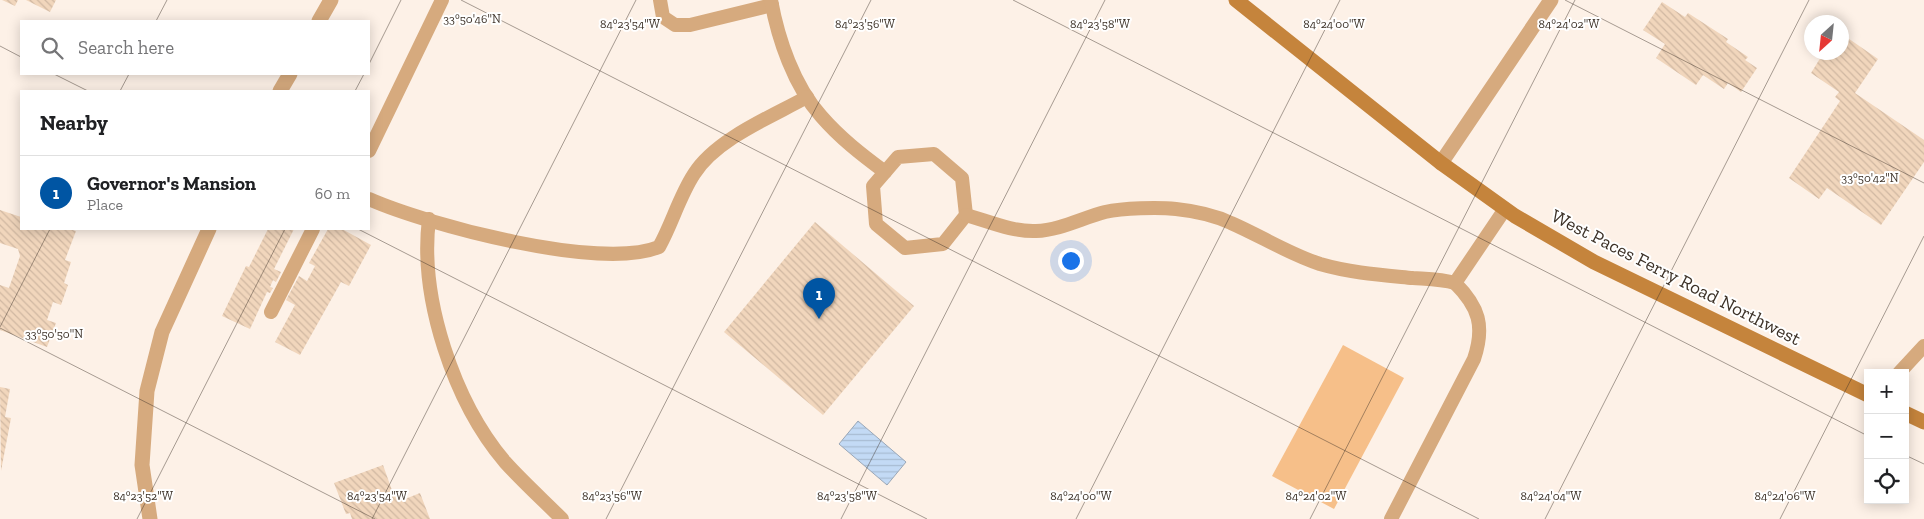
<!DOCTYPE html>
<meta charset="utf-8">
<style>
body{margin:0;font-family:"Zilla Slab",serif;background:#f6f6f6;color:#202124}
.controls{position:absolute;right:15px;bottom:15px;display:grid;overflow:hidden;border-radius:0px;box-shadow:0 2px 12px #0003}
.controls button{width:45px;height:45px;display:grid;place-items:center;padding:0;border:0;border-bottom:1px solid #e0e0e0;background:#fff;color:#202124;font:25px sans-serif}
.compass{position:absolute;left:1804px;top:15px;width:45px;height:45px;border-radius:50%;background:#fff;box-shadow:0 2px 12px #0003;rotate:207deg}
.you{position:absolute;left:1070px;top:260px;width:18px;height:18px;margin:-12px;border:4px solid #fff;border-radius:50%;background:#1a73e8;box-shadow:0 0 0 8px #1a73e833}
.badge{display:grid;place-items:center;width:32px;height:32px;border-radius:50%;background:#0055a3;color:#fff;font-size:16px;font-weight:700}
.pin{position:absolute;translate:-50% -41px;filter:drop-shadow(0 1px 2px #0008)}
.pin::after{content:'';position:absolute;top:26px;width:18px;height:15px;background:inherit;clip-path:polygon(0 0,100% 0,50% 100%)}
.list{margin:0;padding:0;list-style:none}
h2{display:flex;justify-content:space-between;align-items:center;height:65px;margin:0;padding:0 20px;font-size:21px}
h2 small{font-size:16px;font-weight:400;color:#757577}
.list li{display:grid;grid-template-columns:32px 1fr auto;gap:15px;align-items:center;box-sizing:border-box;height:75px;padding:0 20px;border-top:1px solid #e0e0e0}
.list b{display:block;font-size:19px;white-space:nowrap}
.list p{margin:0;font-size:16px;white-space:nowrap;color:#757577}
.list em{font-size:16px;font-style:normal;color:#757577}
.icon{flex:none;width:28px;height:28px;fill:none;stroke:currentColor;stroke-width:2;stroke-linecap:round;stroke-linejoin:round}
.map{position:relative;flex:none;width:1924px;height:519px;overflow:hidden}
.search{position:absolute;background:#fff;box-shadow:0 2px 12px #0003;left:20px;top:20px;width:350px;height:55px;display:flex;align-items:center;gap:12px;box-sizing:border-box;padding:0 18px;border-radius:0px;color:#757577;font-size:19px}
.panel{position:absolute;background:#fff;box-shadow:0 2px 12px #0003;left:20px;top:90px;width:350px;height:140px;border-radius:0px}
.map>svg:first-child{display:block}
.garden{fill:#f6bf89}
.water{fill:url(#water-rules);stroke:#9aa7b7}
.building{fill:url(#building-back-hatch)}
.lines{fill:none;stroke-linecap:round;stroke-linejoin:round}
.service{stroke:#d6aa7e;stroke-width:14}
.minor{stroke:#d6aa7e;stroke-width:15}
.secondary{stroke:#c5843c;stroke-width:15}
.ticks{fill:none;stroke:#3c3127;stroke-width:1;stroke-opacity:0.45}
.labels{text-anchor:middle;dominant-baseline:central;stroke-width:4;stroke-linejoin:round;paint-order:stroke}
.street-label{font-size:19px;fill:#3c3127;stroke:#fff}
.ticks-label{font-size:12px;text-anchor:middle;fill:#3c3127;stroke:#fff;stroke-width:4;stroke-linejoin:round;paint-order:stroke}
</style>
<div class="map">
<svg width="1924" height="519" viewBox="0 0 1924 519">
<defs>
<pattern id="water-rules" width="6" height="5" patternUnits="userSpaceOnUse" patternTransform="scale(1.25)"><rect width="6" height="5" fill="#c3daf5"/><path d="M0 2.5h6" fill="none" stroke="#a8bcd2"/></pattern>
<pattern id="building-back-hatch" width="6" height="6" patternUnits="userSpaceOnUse" patternTransform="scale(1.25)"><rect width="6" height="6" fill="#f1d6bc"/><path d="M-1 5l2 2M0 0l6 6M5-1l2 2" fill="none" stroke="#d0b8a2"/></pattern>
</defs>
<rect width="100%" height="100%" fill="#fdf1e7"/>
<polygon class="garden" points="1343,345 1404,378 1334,509 1272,476"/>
<polygon class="water" points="858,421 906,462 887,485 839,444"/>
<g class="building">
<polygon points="2,0 18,0 15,6"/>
<polygon points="26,0 56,0 50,12"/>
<polygon points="1662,2 1685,17 1688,13 1728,39 1726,42 1748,57 1745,60 1757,68 1741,92 1728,83 1724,89 1703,75 1696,85 1656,58 1665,44 1643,30"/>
<polygon points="1842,34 1878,59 1855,93 1924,140 1924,162 1881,225 1827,188 1819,199 1789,178 1840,101 1835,97 1839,92 1811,73 1824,52 1842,52"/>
<polygon points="0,210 21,217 21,229 69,229 76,231 65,260 71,262 64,283 68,285 61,305 53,302 47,320 56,323 47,347 0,330 0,285 9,288 20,256 18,249 0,243"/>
<polygon points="815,222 914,306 823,415 724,332"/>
<polygon points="268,229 294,229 274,269 281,272 276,282 273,280 270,287 273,288 270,293 267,292 250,329 222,316 246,266 249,267"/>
<polygon points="328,229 342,229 371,245 349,286 341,282 300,355 275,342 295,305 286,300 299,276 307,281 315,266 309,263"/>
<polygon points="0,387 10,389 5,417 11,418 1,471"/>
<polygon points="383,465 394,496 403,493 405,499 420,493 430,519 352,519 350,513 346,514 334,483"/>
</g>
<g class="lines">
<g class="service">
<polyline points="660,0 663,17 675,25 690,25 772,5"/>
<path d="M 771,0 C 778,39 794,86 821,116 C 840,138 862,155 885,172"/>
<polyline points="369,151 442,0"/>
<polygon points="934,154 962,178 966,215 943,244 905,248 876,224 873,186 898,157"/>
<path d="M 369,199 C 428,225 600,271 659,247 C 672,224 679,197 694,174 C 716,139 771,117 807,97"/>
<path d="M 966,215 C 988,221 1012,232 1036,231 C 1060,230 1082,218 1105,212 C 1123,208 1158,207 1176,209 C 1195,211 1214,215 1231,223 C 1261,236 1289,254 1320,264 C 1351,273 1382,275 1413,278 C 1427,279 1441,279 1455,283 L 1505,209"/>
<path d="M 429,219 C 419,298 454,402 505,462 C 523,482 543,500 562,519"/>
<polyline points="271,312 313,229"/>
<polyline points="1899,373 1924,346"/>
<path d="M 1391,519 L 1474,359 C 1485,326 1479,307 1455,283"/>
</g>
<g class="minor">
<polyline points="319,21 331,0"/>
<polyline points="280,91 290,74"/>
<polyline points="1441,163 1551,0"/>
<polyline points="150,519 142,465 147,391 162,332 209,229"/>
</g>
<g class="secondary">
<polyline points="1236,0 1441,163 1515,216 1594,262 1868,395"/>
<polyline points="1905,413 1924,422"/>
</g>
</g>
<path class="ticks" d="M 461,0 L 1479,519M 1013,0 L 1868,436M 1565,0 L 1924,183M 156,21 L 167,0M 0,46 L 21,57M 369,64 L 401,0M 54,74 L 88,91M 120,91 L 129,74M 355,91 L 364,74M 358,229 L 927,519M 0,327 L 50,229M 0,328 L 375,519M 1905,455 L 1924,464M 137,519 L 285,229M 372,519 L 636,0M 606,519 L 871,0M 841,519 L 1105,0M 1076,519 L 1340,0M 1310,519 L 1575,0M 1545,519 L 1809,0M 1780,519 L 1924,236"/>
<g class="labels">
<g class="street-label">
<text transform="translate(1676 277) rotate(27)">West Paces Ferry Road Northwest</text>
</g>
</g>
<g class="ticks-label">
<text x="472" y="23">33°50'46"N</text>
<text x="630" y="28">84°23'54"W</text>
<text x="865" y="28">84°23'56"W</text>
<text x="1100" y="28">84°23'58"W</text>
<text x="1334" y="28">84°24'00"W</text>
<text x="1569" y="28">84°24'02"W</text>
<text x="1870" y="182">33°50'42"N</text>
<text x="54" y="338">33°50'50"N</text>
<text x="143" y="500">84°23'52"W</text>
<text x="377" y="500">84°23'54"W</text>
<text x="612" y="500">84°23'56"W</text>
<text x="847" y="500">84°23'58"W</text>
<text x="1081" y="500">84°24'00"W</text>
<text x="1316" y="500">84°24'02"W</text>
<text x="1551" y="500">84°24'04"W</text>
<text x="1785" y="500">84°24'06"W</text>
</g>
</svg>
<div class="controls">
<button>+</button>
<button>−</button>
<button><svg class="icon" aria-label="locate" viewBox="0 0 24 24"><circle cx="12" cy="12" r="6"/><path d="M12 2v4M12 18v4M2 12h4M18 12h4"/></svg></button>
</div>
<svg class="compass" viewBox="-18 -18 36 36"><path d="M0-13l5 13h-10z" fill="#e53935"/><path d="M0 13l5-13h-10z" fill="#757577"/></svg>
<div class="you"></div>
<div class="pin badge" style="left:819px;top:319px">1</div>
<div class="search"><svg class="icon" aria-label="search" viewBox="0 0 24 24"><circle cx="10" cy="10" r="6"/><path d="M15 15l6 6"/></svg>Search here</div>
<section class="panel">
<h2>Nearby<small></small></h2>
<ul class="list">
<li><span class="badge">1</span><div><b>Governor's Mansion</b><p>Place</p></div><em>60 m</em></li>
</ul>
</section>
</div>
